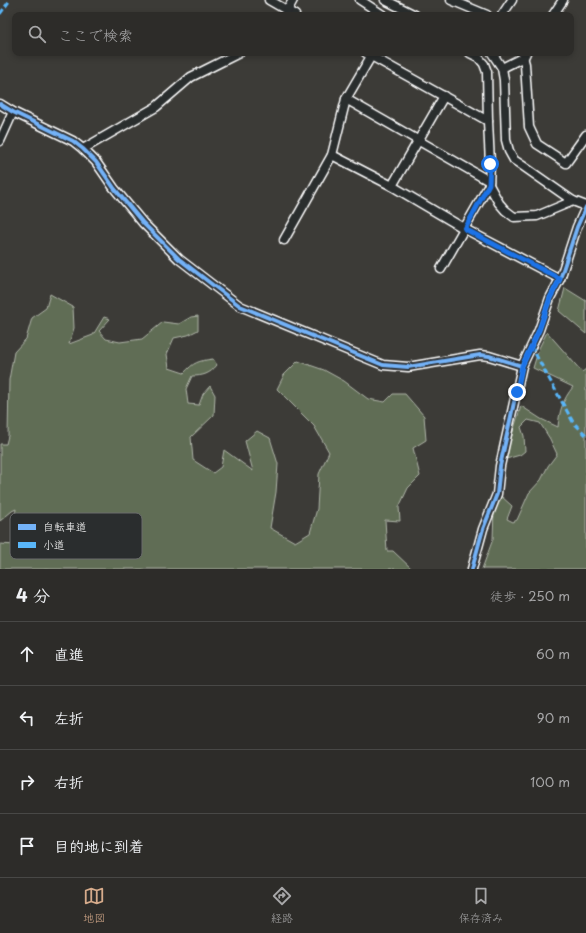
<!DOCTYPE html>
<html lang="ja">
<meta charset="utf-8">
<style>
body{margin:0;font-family:"Playpen Sans","Klee One",sans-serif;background:#353431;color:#f1f3f6}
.stop{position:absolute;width:12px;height:12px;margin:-9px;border:3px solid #1a73e8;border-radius:50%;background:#fff}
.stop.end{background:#1a73e8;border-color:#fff;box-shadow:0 1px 4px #0008}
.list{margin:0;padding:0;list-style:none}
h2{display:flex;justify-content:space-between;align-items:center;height:52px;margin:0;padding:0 16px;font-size:17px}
h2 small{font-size:13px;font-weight:400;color:#a7a7a8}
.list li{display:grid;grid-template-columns:26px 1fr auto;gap:12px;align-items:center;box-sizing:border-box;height:64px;padding:0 16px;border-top:1px solid #484846}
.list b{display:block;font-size:15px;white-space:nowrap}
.list em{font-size:13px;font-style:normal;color:#a7a7a8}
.icon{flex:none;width:22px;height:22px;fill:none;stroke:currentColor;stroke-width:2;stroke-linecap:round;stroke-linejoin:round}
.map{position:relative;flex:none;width:586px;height:569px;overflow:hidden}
.search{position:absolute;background:#2d2c29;box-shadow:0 2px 6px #0003;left:12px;right:12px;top:12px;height:44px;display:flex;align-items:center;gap:10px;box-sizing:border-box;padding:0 14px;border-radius:8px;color:#a7a7a8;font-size:15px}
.sheet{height:308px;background:#2d2c29}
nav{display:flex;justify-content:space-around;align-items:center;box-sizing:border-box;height:56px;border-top:1px solid #484846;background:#2d2c29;font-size:11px;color:#a7a7a8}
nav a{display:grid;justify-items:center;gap:2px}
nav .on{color:#d6ab8b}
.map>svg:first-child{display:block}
.green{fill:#616d55;stroke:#b0b6aa}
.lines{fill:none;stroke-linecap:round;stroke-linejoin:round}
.minor-casing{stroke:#fff;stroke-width:11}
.minor{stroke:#2a2d2e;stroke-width:8}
.quiet{stroke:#59b6f9;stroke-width:3;stroke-dasharray:6 3;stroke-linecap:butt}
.cycleway-casing{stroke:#2a2d2e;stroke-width:6}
.cycleway{stroke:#73b2f8;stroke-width:4}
.route{stroke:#1a73e8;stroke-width:5}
.key{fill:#2a2d2e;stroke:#6a6c6d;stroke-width:1}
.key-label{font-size:11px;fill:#fff}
</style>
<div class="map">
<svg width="586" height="569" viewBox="0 0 586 569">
<rect width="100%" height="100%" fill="#3c3b37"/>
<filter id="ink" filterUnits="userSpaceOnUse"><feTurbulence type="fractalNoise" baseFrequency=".025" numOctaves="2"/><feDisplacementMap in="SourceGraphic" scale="8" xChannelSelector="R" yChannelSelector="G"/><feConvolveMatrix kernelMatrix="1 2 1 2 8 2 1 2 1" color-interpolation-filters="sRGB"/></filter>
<g filter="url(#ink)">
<g class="green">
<polygon points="565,288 586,301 586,334 559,311"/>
<path d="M 50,294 L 73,307 L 74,328 L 69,344 L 93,335 L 104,317 L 110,319 L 99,331 L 106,339 L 120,342 L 142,339 L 163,322 L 179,324 L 191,317 L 198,316 L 198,330 L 188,335 L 174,338 L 167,354 L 169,368 L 184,373 C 194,362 198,361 213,359 L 217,365 C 210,374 203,376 192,376 L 186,389 L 188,404 L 199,405 L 203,394 L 210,386 L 215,395 L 214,415 L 191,437 L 193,460 L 213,473 L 221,467 L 224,450 L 253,471 L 245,441 L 257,431 L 270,438 L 278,464 L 276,492 L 270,528 L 295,542 L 310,533 L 317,509 L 319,474 L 329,452 L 314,426 L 277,389 L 284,375 L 298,361 L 324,370 L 344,381 L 368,399 L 385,402 L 393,394 L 405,394 L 424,416 L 426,440 L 413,448 L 420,476 L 408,488 L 399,507 L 400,521 L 385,520 L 387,551 L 393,551 L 412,569 L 0,569 L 0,544 L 16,545 L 22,551 L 26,547 L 21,537 L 13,531 L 16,509 L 12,511 L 0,521 L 0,444 L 6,444 L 8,436 L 9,380 L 14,352 L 26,339 L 32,318 L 46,308 Z"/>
<path d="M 547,332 L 582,372 L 586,369 L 586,569 L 482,569 L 493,539 L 494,510 L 501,496 L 512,506 L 507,519 L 513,522 L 517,520 L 529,493 L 541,480 L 548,466 L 557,454 L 550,439 L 540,423 L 528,420 L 521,427 L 524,436 L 525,451 L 520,455 L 506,459 L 506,454 L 521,406 L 541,419 L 558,427 C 559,412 563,399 573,387 L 533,368 L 539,348 Z"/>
</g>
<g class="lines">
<g class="minor-casing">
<g id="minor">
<polyline points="269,0 295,15"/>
<polyline points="360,0 383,15"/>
<polyline points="385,0 415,15"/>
<polyline points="451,0 487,15"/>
<polyline points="285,15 293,0"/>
<polyline points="502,15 512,0"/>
<polyline points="553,15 563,0"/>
<polyline points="366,53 488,121"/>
<polyline points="492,53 502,68 504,80 506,140 509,151 514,160 523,166 573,201 586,206"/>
<polyline points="522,53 525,64 529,127 537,144 566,163 586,135"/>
<polyline points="502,68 524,57 526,53"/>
<polyline points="346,99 489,181"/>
<polyline points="0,104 13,112 73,141 83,149 96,162 114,188 143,223 179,259 240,306 383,365 408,367 480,355 489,356 522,366"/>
<polyline points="0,141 13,112"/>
<polyline points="83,149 156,107 191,77 239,53"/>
<polyline points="332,155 392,186 465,229 560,279"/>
<polyline points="489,185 499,203 505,210 514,217 537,216 573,201"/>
<polyline points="392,186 444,96"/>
<polyline points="284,240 332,155 346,99 373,53"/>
<polyline points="441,269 489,185 490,164 488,121 487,72 484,64 478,57 470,53"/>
<polyline points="472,569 483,529 497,494 500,466 522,366 539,330 550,298 560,279 577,227 586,207"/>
</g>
</g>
<use href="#minor" class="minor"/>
<g class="quiet">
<polyline points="0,14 10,0"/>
<polyline points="531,346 573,422 586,435"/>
</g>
<g class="cycleway-casing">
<g id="cycleway">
<polyline points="0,104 13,112 73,141 83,149 96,162 114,188 143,223 179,259 240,306 383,365 408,367 480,355 489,356 522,366"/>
<polyline points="472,569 483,529 497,494 500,466 522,366 539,330 550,298 560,279 577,227 586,207"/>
</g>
</g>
<use href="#cycleway" class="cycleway"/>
</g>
</g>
<g class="lines" filter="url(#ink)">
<polyline class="route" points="490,164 489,184 465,229 560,279 550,298 539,330 522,366 517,392"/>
</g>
<rect x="10" y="513" width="132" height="46" rx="6" class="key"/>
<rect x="18" y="524" width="18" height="6" fill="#73b2f8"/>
<rect x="18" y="542" width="18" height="6" fill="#59b6f9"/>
<g class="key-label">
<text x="43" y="531">自転車道</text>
<text x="43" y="549">小道</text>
</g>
</svg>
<div class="stop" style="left:490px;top:164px"></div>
<div class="stop end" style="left:517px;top:392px"></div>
<div class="search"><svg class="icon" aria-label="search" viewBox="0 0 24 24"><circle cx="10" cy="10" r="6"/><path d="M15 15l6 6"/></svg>ここで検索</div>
</div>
<section class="sheet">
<h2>4 分<small>徒歩 · 250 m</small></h2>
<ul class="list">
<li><svg class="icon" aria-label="ahead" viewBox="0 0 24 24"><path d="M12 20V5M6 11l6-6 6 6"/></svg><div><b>直進</b></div><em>60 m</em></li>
<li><svg class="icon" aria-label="left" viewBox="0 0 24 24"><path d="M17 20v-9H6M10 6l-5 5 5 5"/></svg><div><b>左折</b></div><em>90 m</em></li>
<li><svg class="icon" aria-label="right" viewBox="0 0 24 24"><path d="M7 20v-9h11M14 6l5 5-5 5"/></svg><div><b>右折</b></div><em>100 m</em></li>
<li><svg class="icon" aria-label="arrive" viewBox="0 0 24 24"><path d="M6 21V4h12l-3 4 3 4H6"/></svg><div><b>目的地に到着</b></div></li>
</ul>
</section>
<nav>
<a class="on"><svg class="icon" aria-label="map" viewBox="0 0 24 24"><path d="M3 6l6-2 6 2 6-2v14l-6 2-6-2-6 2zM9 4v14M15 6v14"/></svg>地図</a>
<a><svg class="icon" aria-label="directions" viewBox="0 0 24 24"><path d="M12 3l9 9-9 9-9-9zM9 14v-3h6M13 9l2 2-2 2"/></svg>経路</a>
<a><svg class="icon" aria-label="saved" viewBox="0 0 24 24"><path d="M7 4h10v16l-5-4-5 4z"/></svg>保存済み</a>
</nav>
